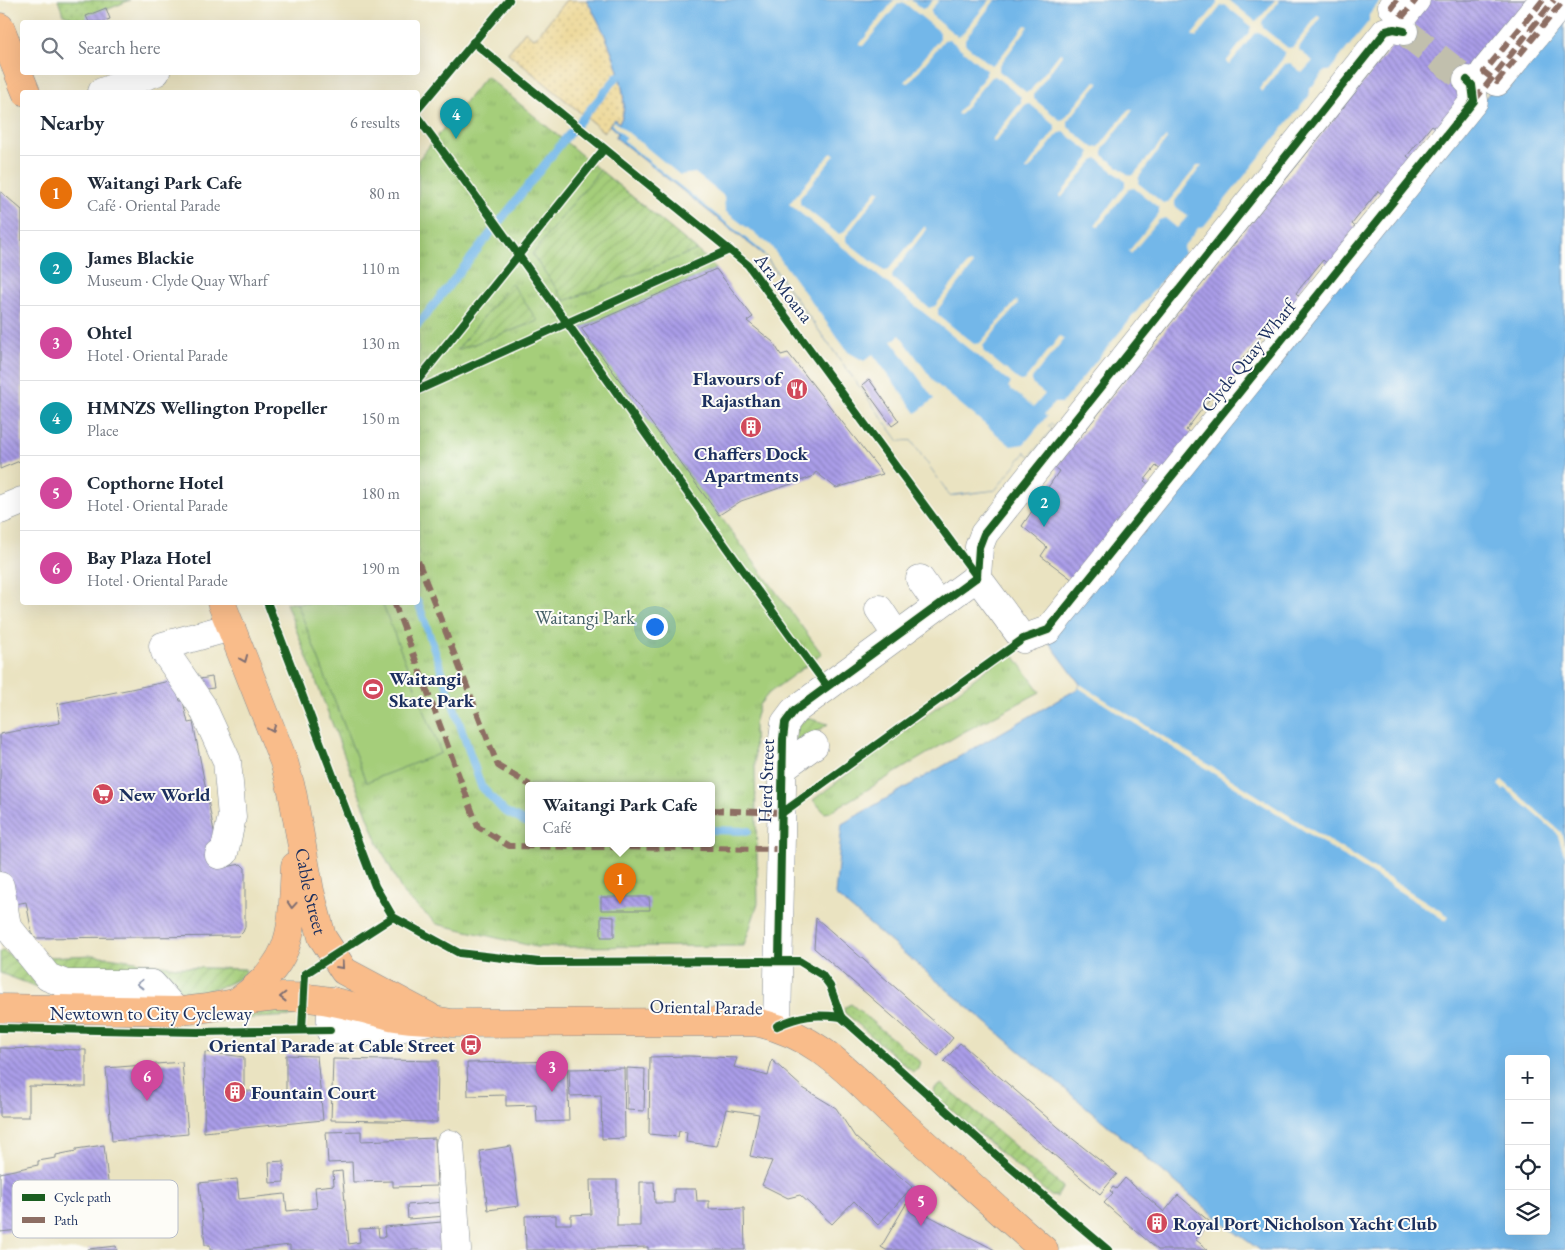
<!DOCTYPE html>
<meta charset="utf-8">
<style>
body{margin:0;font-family:"EB Garamond",serif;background:#f6f6f7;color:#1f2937}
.controls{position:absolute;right:15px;bottom:15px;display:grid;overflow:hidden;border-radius:5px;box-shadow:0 5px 20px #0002}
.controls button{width:45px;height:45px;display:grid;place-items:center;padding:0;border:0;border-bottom:1px solid #e0e1e3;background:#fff;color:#1f2937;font:25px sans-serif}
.you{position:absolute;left:654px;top:626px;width:18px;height:18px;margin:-12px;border:4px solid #fff;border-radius:50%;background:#1a73e8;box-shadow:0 0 0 8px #1a73e833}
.badge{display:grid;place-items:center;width:32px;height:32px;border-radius:50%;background:#d1495b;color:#fff;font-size:16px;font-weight:700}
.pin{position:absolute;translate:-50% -41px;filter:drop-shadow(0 1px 2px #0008)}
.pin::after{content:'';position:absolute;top:26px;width:18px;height:15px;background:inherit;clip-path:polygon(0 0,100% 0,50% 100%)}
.popup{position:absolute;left:525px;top:782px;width:190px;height:65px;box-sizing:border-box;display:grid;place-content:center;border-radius:5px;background:#fff;filter:drop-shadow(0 1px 4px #0005);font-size:16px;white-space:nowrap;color:#747a83}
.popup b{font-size:19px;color:#1f2937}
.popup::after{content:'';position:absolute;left:50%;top:100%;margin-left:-10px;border:10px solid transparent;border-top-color:#fff}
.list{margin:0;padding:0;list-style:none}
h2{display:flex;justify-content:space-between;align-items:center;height:65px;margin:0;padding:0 20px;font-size:21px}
h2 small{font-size:16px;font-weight:400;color:#747a83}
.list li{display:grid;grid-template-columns:32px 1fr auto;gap:15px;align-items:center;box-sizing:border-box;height:75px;padding:0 20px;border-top:1px solid #e0e1e3}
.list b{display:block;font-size:19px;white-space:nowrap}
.list p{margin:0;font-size:16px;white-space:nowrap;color:#747a83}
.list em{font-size:16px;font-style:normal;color:#747a83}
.icon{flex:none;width:28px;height:28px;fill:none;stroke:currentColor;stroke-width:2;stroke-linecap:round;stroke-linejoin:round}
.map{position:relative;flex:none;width:1565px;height:1250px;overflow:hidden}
.search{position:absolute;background:#fff;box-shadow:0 5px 20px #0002;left:20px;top:20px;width:400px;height:55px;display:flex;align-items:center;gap:12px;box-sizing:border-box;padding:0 18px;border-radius:5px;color:#747a83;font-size:19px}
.panel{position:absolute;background:#fff;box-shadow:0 5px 20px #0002;left:20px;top:90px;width:400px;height:515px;border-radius:5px}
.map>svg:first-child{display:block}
.grass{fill:url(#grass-dots);stroke:#607e6c}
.sand{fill:url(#sand-dots);stroke:#84847e}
.park{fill:url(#park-tufts);stroke:#607e6c;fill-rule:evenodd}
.garden{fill:url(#garden-furrows);stroke:#607e6c}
.pitch{fill:#a5ce7a;stroke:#607e6c}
.water{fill:#73b7e9;stroke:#4773a4;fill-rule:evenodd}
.pier{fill:#eae3c1}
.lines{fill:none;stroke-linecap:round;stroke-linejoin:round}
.stream{stroke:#73b7e9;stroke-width:8}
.building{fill:url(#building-back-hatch)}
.minor-tunnel{stroke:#c1bfad;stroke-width:28;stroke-dasharray:28 14;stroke-linecap:butt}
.minor-casing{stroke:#828990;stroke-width:29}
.major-casing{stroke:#828990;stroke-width:29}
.minor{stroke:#fff;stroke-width:28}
.major{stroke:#f9bc8a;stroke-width:28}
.quiet{stroke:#8d6e63;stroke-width:6;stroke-dasharray:12 6;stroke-linecap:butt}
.cycleway-casing{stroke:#fdfcf7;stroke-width:11}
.cycleway{stroke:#1b5e20;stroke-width:8}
.oneway{stroke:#7f6e72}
.oneway2{stroke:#8d97ae}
.labels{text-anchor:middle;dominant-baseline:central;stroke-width:4;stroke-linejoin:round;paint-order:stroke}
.street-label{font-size:19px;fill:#1b2f5e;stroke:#fdfcf7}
.poi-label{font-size:19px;font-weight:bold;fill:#1b2f5e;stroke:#fdfcf7;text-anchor:start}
.park-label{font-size:19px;fill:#445f66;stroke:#fdfcf7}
.key{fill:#fdfcf7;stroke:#b9bec9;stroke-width:1}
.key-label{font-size:14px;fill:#1b2f5e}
</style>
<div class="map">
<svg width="1565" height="1250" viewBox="0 0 1565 1250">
<defs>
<pattern id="grass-dots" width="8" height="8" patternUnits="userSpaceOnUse" patternTransform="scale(1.25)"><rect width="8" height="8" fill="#a5ce7a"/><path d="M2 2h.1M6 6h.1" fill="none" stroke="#8db16c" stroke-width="1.8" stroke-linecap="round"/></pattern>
<pattern id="sand-dots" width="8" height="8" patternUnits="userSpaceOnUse" patternTransform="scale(1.25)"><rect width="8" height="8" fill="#eeda9e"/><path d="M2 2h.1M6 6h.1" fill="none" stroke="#ccbb8a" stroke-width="1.8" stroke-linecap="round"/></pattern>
<pattern id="park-tufts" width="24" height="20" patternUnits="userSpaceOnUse" patternTransform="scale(1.25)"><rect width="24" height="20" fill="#a5ce7a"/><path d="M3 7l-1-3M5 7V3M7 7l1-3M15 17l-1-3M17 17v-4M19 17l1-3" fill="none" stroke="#8db16c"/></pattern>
<pattern id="garden-furrows" width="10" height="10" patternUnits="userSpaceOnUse" patternTransform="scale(1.25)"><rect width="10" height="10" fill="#a5ce7a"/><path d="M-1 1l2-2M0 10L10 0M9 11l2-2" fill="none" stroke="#8db16c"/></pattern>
<pattern id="building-back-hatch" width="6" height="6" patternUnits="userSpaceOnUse" patternTransform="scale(1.25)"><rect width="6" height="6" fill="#aa9de8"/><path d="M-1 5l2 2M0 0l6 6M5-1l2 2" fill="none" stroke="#8a80bf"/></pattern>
</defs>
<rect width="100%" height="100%" fill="#fdfcf7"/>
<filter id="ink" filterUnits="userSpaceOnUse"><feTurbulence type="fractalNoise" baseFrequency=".02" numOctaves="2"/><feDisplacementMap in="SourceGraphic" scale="10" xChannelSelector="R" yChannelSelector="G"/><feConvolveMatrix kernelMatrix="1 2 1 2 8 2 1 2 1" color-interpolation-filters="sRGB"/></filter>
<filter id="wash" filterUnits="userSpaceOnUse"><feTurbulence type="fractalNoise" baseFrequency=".0096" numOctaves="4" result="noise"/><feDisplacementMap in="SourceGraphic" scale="20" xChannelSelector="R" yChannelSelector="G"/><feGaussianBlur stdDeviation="1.12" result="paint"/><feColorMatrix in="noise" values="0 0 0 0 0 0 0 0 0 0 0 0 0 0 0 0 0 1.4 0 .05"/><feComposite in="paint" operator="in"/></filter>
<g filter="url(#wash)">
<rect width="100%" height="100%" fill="#eae3c1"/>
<g class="grass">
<polygon points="58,0 130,0 80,21 63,14"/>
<polygon points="851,1004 920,1062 918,1069 913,1072 844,1012 845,1007"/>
</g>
<path class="sand" d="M 566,0 L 586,0 C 602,21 636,99 619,123 L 614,119 L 604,132 L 508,53 L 525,31 L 533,38 L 536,37 Z"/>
<g class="park">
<path d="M 486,76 L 707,259 L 716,269 L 581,328 L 822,654 L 769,693 L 759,705 L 754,724 L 758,903 L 744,946 L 536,947 L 437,924 L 404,895 L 378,843 L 286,603 L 418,602 L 418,160 ZM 529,785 L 711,785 L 711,843 L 529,843 Z"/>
<polygon points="1011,651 1040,692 960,734 830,812 825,813 813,800"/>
</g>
<g class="garden">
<polygon points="600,170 697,250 565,301 532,254"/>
<polygon points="511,283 538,321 457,350"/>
<polygon points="804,717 828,724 796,747 796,729"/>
<polygon points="3,951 11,955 40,988 0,973 0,952"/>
<path d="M 94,955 L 177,967 L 245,969 L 246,972 C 239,983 196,997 183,992 C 176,989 173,980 167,975 L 62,971 L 45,957 Z"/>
<polygon points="294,1010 294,1016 216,1020 250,1012"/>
<polygon points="942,1084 1063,1187 1057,1197 1051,1196 935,1096 934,1089"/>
</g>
<polygon class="pitch" points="297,603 382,603 441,753 366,782"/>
<g class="water">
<path d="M 586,0 L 1397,0 L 1055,426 L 1051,423 L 1048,426 L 1052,429 L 1030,456 L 1024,451 L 1024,454 L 995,490 L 955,495 L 950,495 L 911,440 L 899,441 L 765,256 L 615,137 L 618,133 L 609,125 L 614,119 L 619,123 C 637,100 601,21 586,0 Z"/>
<path d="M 1564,0 L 1565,1250 L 1260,1250 L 1232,1230 L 835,895 L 842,824 L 1079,688 L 1080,684 L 1048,641 ZM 1509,1059 L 1546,1059 L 1546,1231 L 1509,1231 Z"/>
</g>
<g class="pier">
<polygon points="894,0 911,0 922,9 927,7 933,0 939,0 931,10 931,15 957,36 961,35 990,0 995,0 965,39 965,44 991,65 996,63 1025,25 1029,26 999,66 999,71 1026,92 1030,91 1060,53 1063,54 1034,94 1034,99 1060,120 1064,119 1095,81 1099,82 1068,121 1068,127 1094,148 1099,147 1129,109 1133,110 1103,149 1103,155 1130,176 1134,174 1166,137 1167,139 1139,177 1138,183 1163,203 1168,202 1198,165 1202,165 1175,201 1175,206 1188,216 1177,228 1165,218 1159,220 1131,254 1129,251 1159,213 1159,208 1134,188 1129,189 1099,226 1095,225 1125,186 1125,181 1098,159 1093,161 1061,198 1060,195 1089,158 1090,152 1064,132 1059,133 1029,170 1025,170 1055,130 1055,125 1030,104 1025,105 995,142 991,141 1021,102 1021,97 995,76 990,78 960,115 957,114 986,75 986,70 949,39 944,40 909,83 905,82 940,38 940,32 903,2 898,4 863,46 859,45"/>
<polygon points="1217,0 1229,0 1255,21 1259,19 1275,0 1280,0 1262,22 1263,28 1288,48 1293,47 1318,15 1321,18 1300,46 1299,50 1313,61 1302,73 1290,63 1285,64 1262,92 1259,89 1284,57 1285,53 1259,32 1254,34 1229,65 1226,62 1250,31 1251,26 1225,5 1221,6 1196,38 1192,35 1217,4"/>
<polygon points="1381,0 1398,0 1055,426 1051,423 1048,426 1052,429 1030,456 1024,451 1024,454 995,490 950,495 911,440 899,441 762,251 624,141 626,137 611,124 614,121 680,175 695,173 724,196 725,211 770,245 848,352 864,361 873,354 916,413 934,399 892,341 900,335 935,383 1011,446 1024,444 1047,416 1044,415 1054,403 1062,403 1184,253 1183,247 1199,227 1204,226 1309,96 1309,90 1325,71 1329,71 1369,21 1369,15"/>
<polygon points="832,152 835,155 800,198 800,204 838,234 843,233 877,190 881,191 846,236 846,241 884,271 888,270 925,226 926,230 893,273 892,278 929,308 935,306 968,264 972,263 973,266 938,309 938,315 974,344 980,343 1017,300 1018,304 983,346 983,351 1020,381 1025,380 1060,336 1064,339 1032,378 1032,384 1045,394 1034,407 1008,387 1011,383 789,204"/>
<polygon points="1080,684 1449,916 1446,921 1079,688"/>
<polygon points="1502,780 1561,832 1565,845 1565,857 1557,833 1505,788 1503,790 1498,785"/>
</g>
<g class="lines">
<g class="stream">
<polyline points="418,325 564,140 618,76"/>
<polyline points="418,602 481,786 504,811 529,824"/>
<polyline points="711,830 748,831"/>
</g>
</g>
<g id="blocks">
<g class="building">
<polygon points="1416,0 1543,0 1439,130 1432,125 1407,156 1414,162 1386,197 1378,191 1352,224 1359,230 1330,266 1323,260 1296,293 1303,300 1275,334 1267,328 1240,362 1248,369 1220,403 1212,396 1186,430 1194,436 1164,473 1156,466 1144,481 1155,489 1077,583 1041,556 1047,547 1022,526 1059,471 1055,468 1410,24"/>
<polygon points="106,8 110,19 101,22 89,22 86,16"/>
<polygon points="0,191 22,210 22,460 0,469"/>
<polygon points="716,269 753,317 747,321 773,342 781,355 788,353 883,474 836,488 816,472 812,477 741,501 719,515 581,328"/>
<polygon points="869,379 899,421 892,426 862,385"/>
<polygon points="212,677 214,688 178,693 180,701 183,701 188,723 193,722 221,868 241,864 245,868 245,927 243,932 239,936 33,938 26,902 0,907 0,734 60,723 57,704 175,680 175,683"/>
<polygon points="601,897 649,897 650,910 601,910"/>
<polygon points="601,916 614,917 614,937 601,937"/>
<polygon points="816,918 953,1038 938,1056 814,948"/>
<polygon points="960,1043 1064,1132 1117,1174 1100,1194 944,1061"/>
<polygon points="0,1048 86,1050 86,1087 29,1086 29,1117 0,1117"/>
<polygon points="205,1052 244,1057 244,1091 286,1092 286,1055 317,1056 323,1120 204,1132"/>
<polygon points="688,1056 737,1058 734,1067 768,1076 772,1060 803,1088 836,1108 855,1137 912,1187 878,1225 854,1201 832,1224 800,1195 788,1198 762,1185 772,1161 750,1156 759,1114 726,1109 717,1146 686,1142 687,1132 679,1131 678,1137 649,1134 650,1057"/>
<polygon points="333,1059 438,1061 437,1122 331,1120"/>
<polygon points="567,1061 569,1121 537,1122 536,1105 506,1106 506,1095 468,1096 467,1063"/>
<polygon points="182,1062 188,1134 112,1141 106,1068"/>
<polygon points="624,1068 625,1138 602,1139 601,1095 570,1096 569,1069"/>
<polygon points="627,1068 645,1069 644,1111 627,1110"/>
<polygon points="361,1131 361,1141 435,1138 437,1186 393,1187 393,1181 353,1182 352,1162 328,1163 326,1132"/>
<polygon points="104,1145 110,1200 91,1201 92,1205 77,1206 77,1220 56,1222 56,1217 35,1218 36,1223 18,1224 19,1230 0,1232 0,1173 38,1165 38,1161 56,1158 56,1155 76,1151 76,1149"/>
<polygon points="511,1146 519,1206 488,1210 480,1151"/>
<polygon points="284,1161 284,1182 270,1183 269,1162"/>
<polygon points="342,1171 349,1244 360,1242 359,1229 378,1228 379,1237 385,1237 384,1227 442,1222 444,1250 290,1250 290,1245 244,1250 210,1250 210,1245 205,1245 199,1183 237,1179 239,1199 285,1194 287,1211 317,1208 315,1187 334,1185 333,1172"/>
<polygon points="1125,1178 1164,1212 1178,1195 1210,1222 1195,1239 1208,1250 1158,1250 1104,1203 1113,1193 1110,1191 1113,1187 1116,1189"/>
<polygon points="590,1180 617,1180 617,1226 640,1226 640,1182 654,1182 655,1203 674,1203 674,1189 696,1189 697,1201 709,1201 709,1209 744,1208 745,1250 648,1250 648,1247 526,1250 525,1216 556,1215 556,1224 571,1224 571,1215 591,1214"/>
<polygon points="445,1202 446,1216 408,1219 407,1205"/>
<polygon points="906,1204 995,1250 886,1250 881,1247"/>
<polygon points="116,1246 117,1250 88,1250 88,1249"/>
</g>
</g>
</g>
<g filter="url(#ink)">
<use href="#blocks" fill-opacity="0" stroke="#828990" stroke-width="1"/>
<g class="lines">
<polyline class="minor-tunnel" points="1404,31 1467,80"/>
<g class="minor-casing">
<g id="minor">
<polyline points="1397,0 1392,6 1404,15 1416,0"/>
<polyline points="1543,0 1484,72 1497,82 1564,0"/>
<polyline points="102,92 156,72"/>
<polyline points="0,510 22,501"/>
<polyline points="977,577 1023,639 1048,630 1474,101 1472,85 1467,80"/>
<polyline points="977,577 979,547 984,534 1386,31 1394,29 1404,31"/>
<polyline points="920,579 938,605"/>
<polyline points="879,609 897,636"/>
<polyline points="163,646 231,627"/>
<polyline points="165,652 202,706 227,761 232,817 224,853 219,855"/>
<polyline points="782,768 814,745"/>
<polyline points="0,886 7,926 48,977 66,984 152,984 176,1011"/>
<polyline points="332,1001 330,1030 384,1032 428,1021"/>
<polyline points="777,1026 783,739 785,723 794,711 977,577"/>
<polyline points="450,1144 457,1250"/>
</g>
</g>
<g class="major-casing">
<g id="major">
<polyline points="0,27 26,92"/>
<path id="s1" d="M 221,602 L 284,762 L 292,791 L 310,891 L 322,937 L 344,971 L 428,1016"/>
<path d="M 238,1001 C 296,960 291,932 295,866"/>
<path d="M 0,1008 L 176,1011 C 212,1010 246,998 282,997 C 322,996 350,1006 387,1015 C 407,1021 430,1018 451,1023 L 755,1022 C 824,1036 856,1082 905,1126 C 951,1167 997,1209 1044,1250"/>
</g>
</g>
<use href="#minor" class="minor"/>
<use href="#major" class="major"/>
<g class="quiet">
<polyline points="1397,0 1392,6 1404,15 1416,0"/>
<polyline points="1543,0 1484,72 1497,82 1564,0"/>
<polyline points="1474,101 1554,0"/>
<polyline points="418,561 498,766 530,785"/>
<polyline points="394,602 478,827 509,846 780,849"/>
<polyline points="711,810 782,813"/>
</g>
<g class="cycleway-casing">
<g id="cycleway">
<polyline points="473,42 748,265 977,577"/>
<polyline points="418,109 509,0"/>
<path d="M 418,118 C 558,304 688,499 827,686"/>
<polyline points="418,380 604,149"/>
<polyline points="418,390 729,250"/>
<polyline points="977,577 979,547 984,534 1386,31 1394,29 1404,31"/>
<polyline points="267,602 375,886 393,917 459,953 539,962 799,961 822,975 830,986 841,1017 1004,1162 1108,1250"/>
<polyline points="782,813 1023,639 1048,630 1474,101 1472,85 1467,80"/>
<polyline points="779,961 783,739 785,723 794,711 977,577"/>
<path d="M 777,1026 C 801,1015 814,1014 841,1017"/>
<polyline points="0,1028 198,1032 330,1030"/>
<polyline points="302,1029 305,974 393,917"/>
</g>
</g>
<use href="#cycleway" class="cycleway"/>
</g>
<defs><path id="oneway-chevron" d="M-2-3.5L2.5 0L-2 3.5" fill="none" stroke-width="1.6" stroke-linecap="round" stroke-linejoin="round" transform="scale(1.25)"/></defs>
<g class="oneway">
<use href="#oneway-chevron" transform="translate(244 659) rotate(68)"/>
<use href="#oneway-chevron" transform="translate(272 729) rotate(68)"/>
<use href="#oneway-chevron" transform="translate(292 905) rotate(94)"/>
<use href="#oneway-chevron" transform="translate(341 966) rotate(48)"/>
<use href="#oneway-chevron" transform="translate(283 997) rotate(179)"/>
</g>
<use class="oneway2" href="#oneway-chevron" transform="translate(140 984) rotate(-180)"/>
</g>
<defs>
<g id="restaurant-disc" transform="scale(1.125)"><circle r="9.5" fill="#d1495b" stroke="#fdfcf7"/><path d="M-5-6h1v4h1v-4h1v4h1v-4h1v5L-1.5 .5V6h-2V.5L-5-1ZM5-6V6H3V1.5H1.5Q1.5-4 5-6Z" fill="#fff"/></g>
<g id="building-disc" transform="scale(1.125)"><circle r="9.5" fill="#d1495b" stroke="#fdfcf7"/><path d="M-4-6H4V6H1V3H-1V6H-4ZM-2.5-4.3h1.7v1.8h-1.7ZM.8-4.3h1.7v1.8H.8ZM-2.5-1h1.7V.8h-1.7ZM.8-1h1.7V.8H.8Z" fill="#fff"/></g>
<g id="stadium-disc" transform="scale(1.125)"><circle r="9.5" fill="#d1495b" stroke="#fdfcf7"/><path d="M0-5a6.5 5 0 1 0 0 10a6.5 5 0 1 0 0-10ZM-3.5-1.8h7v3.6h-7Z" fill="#fff"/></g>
<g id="supermarket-disc" transform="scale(1.125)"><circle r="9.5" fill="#d1495b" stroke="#fdfcf7"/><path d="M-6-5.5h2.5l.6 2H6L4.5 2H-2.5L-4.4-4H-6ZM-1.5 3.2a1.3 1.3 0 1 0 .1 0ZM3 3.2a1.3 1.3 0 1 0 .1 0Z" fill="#fff"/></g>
<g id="bus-disc" transform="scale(1.125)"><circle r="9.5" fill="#d1495b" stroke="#fdfcf7"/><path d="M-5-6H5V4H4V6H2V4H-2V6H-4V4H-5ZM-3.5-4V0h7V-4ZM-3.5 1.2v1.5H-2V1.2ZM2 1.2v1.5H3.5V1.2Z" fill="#fff"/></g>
</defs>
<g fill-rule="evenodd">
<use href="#restaurant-disc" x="797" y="389"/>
<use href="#building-disc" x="751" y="427"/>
<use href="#stadium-disc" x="373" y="689"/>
<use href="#supermarket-disc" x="103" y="794"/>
<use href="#bus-disc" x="471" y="1045"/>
<use href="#building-disc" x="235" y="1092"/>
<use href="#building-disc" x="1157" y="1223"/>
</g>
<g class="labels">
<g class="street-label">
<text transform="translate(784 288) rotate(52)">Ara Moana</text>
<text transform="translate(1248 356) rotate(-51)">Clyde Quay Wharf</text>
<text transform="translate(766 781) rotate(-88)">Herd Street</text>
<text stroke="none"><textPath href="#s1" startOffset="304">Cable Street</textPath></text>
<text transform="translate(706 1007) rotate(1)">Oriental Parade</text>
<text x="151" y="1013">Newtown to City Cycleway</text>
</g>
<g class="poi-label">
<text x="781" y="378" text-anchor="end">Flavours of<tspan x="781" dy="22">Rajasthan</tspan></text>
<text x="751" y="453" text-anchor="middle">Chaffers Dock<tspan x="751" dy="22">Apartments</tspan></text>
<text x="389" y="678">Waitangi<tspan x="389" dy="22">Skate Park</tspan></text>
<text x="119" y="794">New World</text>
<text x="455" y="1045" text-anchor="end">Oriental Parade at Cable Street</text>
<text x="251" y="1092">Fountain Court</text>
<text x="1173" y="1223">Royal Port Nicholson Yacht Club</text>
</g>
<g class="park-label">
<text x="585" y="617">Waitangi Park</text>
</g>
</g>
<rect x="12" y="1180" width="166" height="58" rx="8" class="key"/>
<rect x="22" y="1194" width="23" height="7" fill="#1b5e20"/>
<rect x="22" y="1217" width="23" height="6" fill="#8d6e63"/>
<g class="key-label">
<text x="54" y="1202">Cycle path</text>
<text x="54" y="1225">Path</text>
</g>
</svg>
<div class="controls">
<button>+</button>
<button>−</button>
<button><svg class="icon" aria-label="locate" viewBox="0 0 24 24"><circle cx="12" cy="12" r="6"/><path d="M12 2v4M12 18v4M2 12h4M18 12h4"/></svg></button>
<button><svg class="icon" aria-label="layers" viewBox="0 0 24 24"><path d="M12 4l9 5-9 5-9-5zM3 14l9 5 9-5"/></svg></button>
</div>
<div class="you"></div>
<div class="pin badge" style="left:620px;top:904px;background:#e8710a">1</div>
<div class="popup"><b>Waitangi Park Cafe</b>Café</div>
<div class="pin badge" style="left:1044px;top:527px;background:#0f9aa8">2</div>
<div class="pin badge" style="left:552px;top:1092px;background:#d1479c">3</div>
<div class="pin badge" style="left:456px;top:139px;background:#0f9aa8">4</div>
<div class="pin badge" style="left:921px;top:1226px;background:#d1479c">5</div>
<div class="pin badge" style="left:147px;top:1101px;background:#d1479c">6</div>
<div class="search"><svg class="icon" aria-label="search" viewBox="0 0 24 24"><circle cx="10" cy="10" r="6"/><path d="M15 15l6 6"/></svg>Search here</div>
<section class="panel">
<h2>Nearby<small>6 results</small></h2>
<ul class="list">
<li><span class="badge" style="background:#e8710a">1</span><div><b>Waitangi Park Cafe</b><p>Café · Oriental Parade</p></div><em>80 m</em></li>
<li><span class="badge" style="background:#0f9aa8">2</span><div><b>James Blackie</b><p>Museum · Clyde Quay Wharf</p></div><em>110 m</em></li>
<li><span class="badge" style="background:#d1479c">3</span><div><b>Ohtel</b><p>Hotel · Oriental Parade</p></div><em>130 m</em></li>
<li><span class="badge" style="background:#0f9aa8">4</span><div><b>HMNZS Wellington Propeller</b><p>Place</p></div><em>150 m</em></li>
<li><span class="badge" style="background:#d1479c">5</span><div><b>Copthorne Hotel</b><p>Hotel · Oriental Parade</p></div><em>180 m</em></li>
<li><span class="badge" style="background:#d1479c">6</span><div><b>Bay Plaza Hotel</b><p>Hotel · Oriental Parade</p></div><em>190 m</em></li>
</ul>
</section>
</div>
